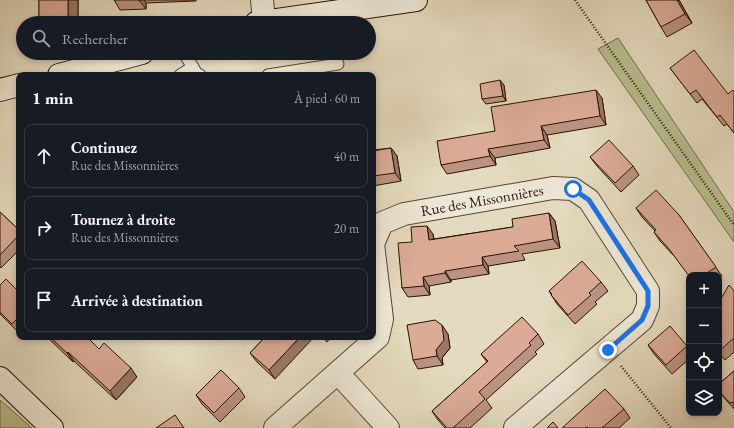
<!DOCTYPE html>
<html lang="fr">
<meta charset="utf-8">
<style>
body{margin:0;font-family:"EB Garamond",serif;background:#20242c;color:#f1f3f6}
.controls{position:absolute;right:12px;bottom:12px;display:grid;overflow:hidden;border-radius:8px;box-shadow:0 2px 6px #0003}
.controls button{width:36px;height:36px;display:grid;place-items:center;padding:0;border:0;border-bottom:1px solid #363941;background:#171b24;color:#f1f3f6;font:20px sans-serif}
.stop{position:absolute;width:12px;height:12px;margin:-9px;border:3px solid #1a73e8;border-radius:50%;background:#fff}
.stop.end{background:#1a73e8;border-color:#fff;box-shadow:0 1px 4px #0008}
.list{margin:0;padding:0;list-style:none}
h2{display:flex;justify-content:space-between;align-items:center;height:52px;margin:0;padding:0 16px;font-size:17px}
h2 small{font-size:13px;font-weight:400;color:#9ea1a6}
.list li{display:grid;grid-template-columns:26px 1fr auto;gap:12px;align-items:center;box-sizing:border-box;height:64px;margin:0 8px 8px;padding:0 8px;border:1px solid #363941;border-radius:8px}
.list b{display:block;font-size:15px;white-space:nowrap}
.list p{margin:0;font-size:13px;white-space:nowrap;color:#9ea1a6}
.list em{font-size:13px;font-style:normal;color:#9ea1a6}
.icon{flex:none;width:22px;height:22px;fill:none;stroke:currentColor;stroke-width:2;stroke-linecap:round;stroke-linejoin:round}
.map{position:relative;flex:none;width:734px;height:428px;overflow:hidden}
.search{position:absolute;background:#171b24;box-shadow:0 2px 6px #0003;left:16px;top:16px;width:360px;height:44px;display:flex;align-items:center;gap:10px;box-sizing:border-box;padding:0 14px;border-radius:22px;color:#9ea1a6;font-size:15px}
.panel{position:absolute;background:#171b24;box-shadow:0 2px 6px #0003;left:16px;top:72px;width:360px;height:268px;border-radius:8px}
.map>svg:first-child{display:block}
.green{fill:#b8be8f;stroke:#706848}
.lines{fill:none;stroke-linecap:round;stroke-linejoin:round}
.lane-casing{stroke:#584530;stroke-width:13}
.street-casing{stroke:#584530;stroke-width:24}
.secondary-casing{stroke:#291301;stroke-width:24}
.path{stroke:#291301;stroke-width:2.5;stroke-dasharray:1 2;stroke-linecap:butt}
.lane{stroke:#ede7d5;stroke-width:11}
.street{stroke:#ede7d5;stroke-width:22}
.secondary{stroke:#ede7d5;stroke-width:22}
.wall{fill:#bc9383;stroke:#291301}
.shaded-wall{fill:#99786a;stroke:#291301}
.building{fill:#dbab98;stroke:#291301}
.route{stroke:#1a73e8;stroke-width:5}
.labels{text-anchor:middle;dominant-baseline:central;stroke-width:4;stroke-linejoin:round;paint-order:stroke}
.street-label{font-size:15px;fill:#291301;stroke:#ede7d5}
</style>
<div class="map">
<svg width="734" height="428" viewBox="0 0 734 428">
<rect width="100%" height="100%" fill="#e4dabf"/>
<filter id="stains"><feTurbulence type="fractalNoise" baseFrequency=".005" numOctaves="4"/><feColorMatrix values="0 0 0 0 .2 0 0 0 0 .09 0 0 0 0 .02 0 0 0 .5 -.17"/></filter>
<radialGradient id="worn" r=".72"><stop offset=".6" stop-color="#630" stop-opacity="0"/><stop offset="1" stop-color="#630" stop-opacity=".3"/></radialGradient>
<g class="green">
<polygon points="618,38 734,212 734,242 598,49"/>
<polygon points="0,400 32,428 0,428"/>
</g>
<g class="lines">
<g class="lane-casing">
<g id="lane">
<polyline points="184,53 197,74 200,75"/>
<polyline points="180,75 193,67"/>
<polyline points="268,75 338,64"/>
</g>
</g>
<g class="street-casing">
<g id="street">
<polyline points="262,0 264,21"/>
<polyline points="338,373 388,428"/>
<polyline points="275,428 378,337 382,319 373,244 382,223 404,214 553,188 573,189 589,200 648,291 648,306 642,320 515,428"/>
</g>
</g>
<g class="secondary-casing">
<g id="secondary">
<polyline points="256,23 416,0"/>
<polyline points="59,75 142,53"/>
<polyline points="0,90 19,85"/>
<polyline points="0,378 52,428"/>
</g>
</g>
<g class="path">
<polyline points="575,0 734,225"/>
<polyline points="621,366 671,428"/>
</g>
<use href="#lane" class="lane"/>
<use href="#street" class="street"/>
<use href="#secondary" class="secondary"/>
</g>
<g class="wall">
<polygon points="39,0 78,0 78,23 41,23 39,20"/>
<polygon points="114,0 196,0 196,1 146,3 146,9 120,10"/>
<polygon points="646,0 679,0 692,23 667,37 661,27"/>
<polygon points="670,68 728,94 734,92 734,133 727,124 724,126 702,99 697,103"/>
<polygon points="504,85 506,101 486,104 482,99"/>
<polygon points="602,98 606,125 547,135 550,148 495,158 496,165 447,174 441,165 495,131"/>
<polygon points="391,148 397,156 401,181 373,186 373,150"/>
<polygon points="590,157 633,166 639,175 621,192 597,166"/>
<polygon points="636,208 679,215 722,276 719,278 719,275 689,275 676,258 660,241 654,232 655,231 642,217"/>
<polygon points="0,212 19,230 19,250 1,268 0,267"/>
<polygon points="549,213 555,221 560,248 522,254 525,260 488,266 489,274 451,280 451,282 429,286 430,295 408,297 402,288 412,242 433,234 434,239 513,227"/>
<polygon points="601,282 608,291 595,302 597,304 575,324 557,304 549,291"/>
<polygon points="0,285 19,292 19,332 18,332 0,314"/>
<polygon points="734,291 734,352 725,360 719,353 719,302"/>
<polygon points="448,334 450,348 442,358 443,365 418,369 413,360"/>
<polygon points="538,334 544,344 535,352 537,354 486,400 492,408 470,428 445,428 438,420 432,411 487,362 481,354"/>
<polygon points="47,337 87,337 99,349 137,377 116,400 74,361 73,362"/>
<polygon points="265,337 275,379 257,362 250,353"/>
<polygon points="322,337 331,337 327,342"/>
<polygon points="648,345 687,346 689,348 689,359 672,374 654,354"/>
<polygon points="734,371 734,409 719,392 719,384"/>
<polygon points="239,388 245,397 220,422 202,404 196,395"/>
<polygon points="624,409 630,418 619,428 562,428"/>
</g>
<g class="shaded-wall">
<polygon points="68,0 78,0 78,23 70,23 68,20"/>
<polygon points="139,0 144,0 146,3 146,9"/>
<polygon points="677,0 679,0 692,23 685,14"/>
<polygon points="500,80 504,85 506,101 503,96"/>
<polygon points="596,90 602,98 606,125 600,116"/>
<polygon points="541,126 547,135 550,148 544,140"/>
<polygon points="391,148 397,156 401,181 395,173"/>
<polygon points="488,149 495,158 496,165 490,156"/>
<polygon points="549,213 555,221 560,248 553,239"/>
<polygon points="427,226 433,234 435,249 429,240"/>
<polygon points="482,257 488,266 489,274 483,265"/>
<polygon points="445,271 451,280 451,282 445,273"/>
<polygon points="423,277 429,286 430,295 424,286"/>
<polygon points="442,325 448,334 450,348 442,358 443,365 437,356 436,350"/>
<polygon points="300,337 314,337 275,379 269,370"/>
<polygon points="68,352 74,361 73,362 67,353"/>
<polygon points="131,368 137,377 116,400 110,391"/>
</g>
<g class="building">
<rect x="39" y="0" width="29" height="20"/>
<polygon points="646,0 677,0 685,14 661,27"/>
<polygon points="694,50 728,94 733,90 734,92 734,133 720,115 717,117 696,90 690,94 670,68"/>
<polygon points="500,80 503,96 482,99 480,84"/>
<polygon points="596,90 600,116 541,126 544,140 488,149 490,156 441,165 437,141 495,131 491,107"/>
<polygon points="609,140 633,166 615,183 590,157"/>
<polygon points="391,148 395,173 373,176 373,151"/>
<polygon points="656,190 679,215 716,267 704,275 689,275 689,276 669,249 654,232 656,230 636,208"/>
<polygon points="0,212 19,230 19,235 0,255"/>
<polygon points="549,213 553,239 514,246 519,251 482,257 483,265 445,271 445,273 423,277 424,286 402,288 398,243 412,242 411,227 427,226 429,240 513,227 512,219"/>
<polygon points="582,261 601,282 589,293 591,295 568,315 551,295 552,294 549,291"/>
<polygon points="6,279 19,292 19,317 12,324 0,312 0,285"/>
<polygon points="729,285 734,291 734,338 719,351 719,302"/>
<polygon points="522,317 538,334 529,343 531,345 479,392 485,399 453,428 447,428 432,411 488,361 481,354"/>
<polygon points="435,320 442,325 444,340 436,350 437,356 413,360 407,325"/>
<polygon points="670,326 687,346 666,365 648,345"/>
<polygon points="50,337 87,337 99,349 104,343 131,368 110,391 68,352 67,353"/>
<polygon points="265,337 300,337 269,370 250,353"/>
<polygon points="221,370 239,388 214,413 196,395"/>
<polygon points="734,371 734,405 732,402 730,403 719,391 719,384"/>
<polygon points="605,389 624,409 602,428 588,428 587,427 585,428 562,428"/>
<polygon points="175,415 184,428 156,428"/>
<polygon points="553,422 558,428 547,428"/>
</g>
<g class="lines">
<polyline class="route" points="573,189 589,200 648,291 648,306 642,320 608,350"/>
</g>
<g class="labels">
<g class="street-label">
<text transform="translate(482 200) rotate(-10)">Rue des Missonnières</text>
</g>
</g>
<rect width="100%" height="100%" filter="url(#stains)"/>
<rect width="100%" height="100%" fill="url(#worn)"/>
</svg>
<div class="controls">
<button>+</button>
<button>−</button>
<button><svg class="icon" aria-label="locate" viewBox="0 0 24 24"><circle cx="12" cy="12" r="6"/><path d="M12 2v4M12 18v4M2 12h4M18 12h4"/></svg></button>
<button><svg class="icon" aria-label="layers" viewBox="0 0 24 24"><path d="M12 4l9 5-9 5-9-5zM3 14l9 5 9-5"/></svg></button>
</div>
<div class="stop" style="left:573px;top:189px"></div>
<div class="stop end" style="left:608px;top:350px"></div>
<div class="search"><svg class="icon" aria-label="search" viewBox="0 0 24 24"><circle cx="10" cy="10" r="6"/><path d="M15 15l6 6"/></svg>Rechercher</div>
<section class="panel">
<h2>1 min<small>À pied · 60 m</small></h2>
<ul class="list">
<li><svg class="icon" aria-label="ahead" viewBox="0 0 24 24"><path d="M12 20V5M6 11l6-6 6 6"/></svg><div><b>Continuez</b><p>Rue des Missonnières</p></div><em>40 m</em></li>
<li><svg class="icon" aria-label="right" viewBox="0 0 24 24"><path d="M7 20v-9h11M14 6l5 5-5 5"/></svg><div><b>Tournez à droite</b><p>Rue des Missonnières</p></div><em>20 m</em></li>
<li><svg class="icon" aria-label="arrive" viewBox="0 0 24 24"><path d="M6 21V4h12l-3 4 3 4H6"/></svg><div><b>Arrivée à destination</b></div></li>
</ul>
</section>
</div>
